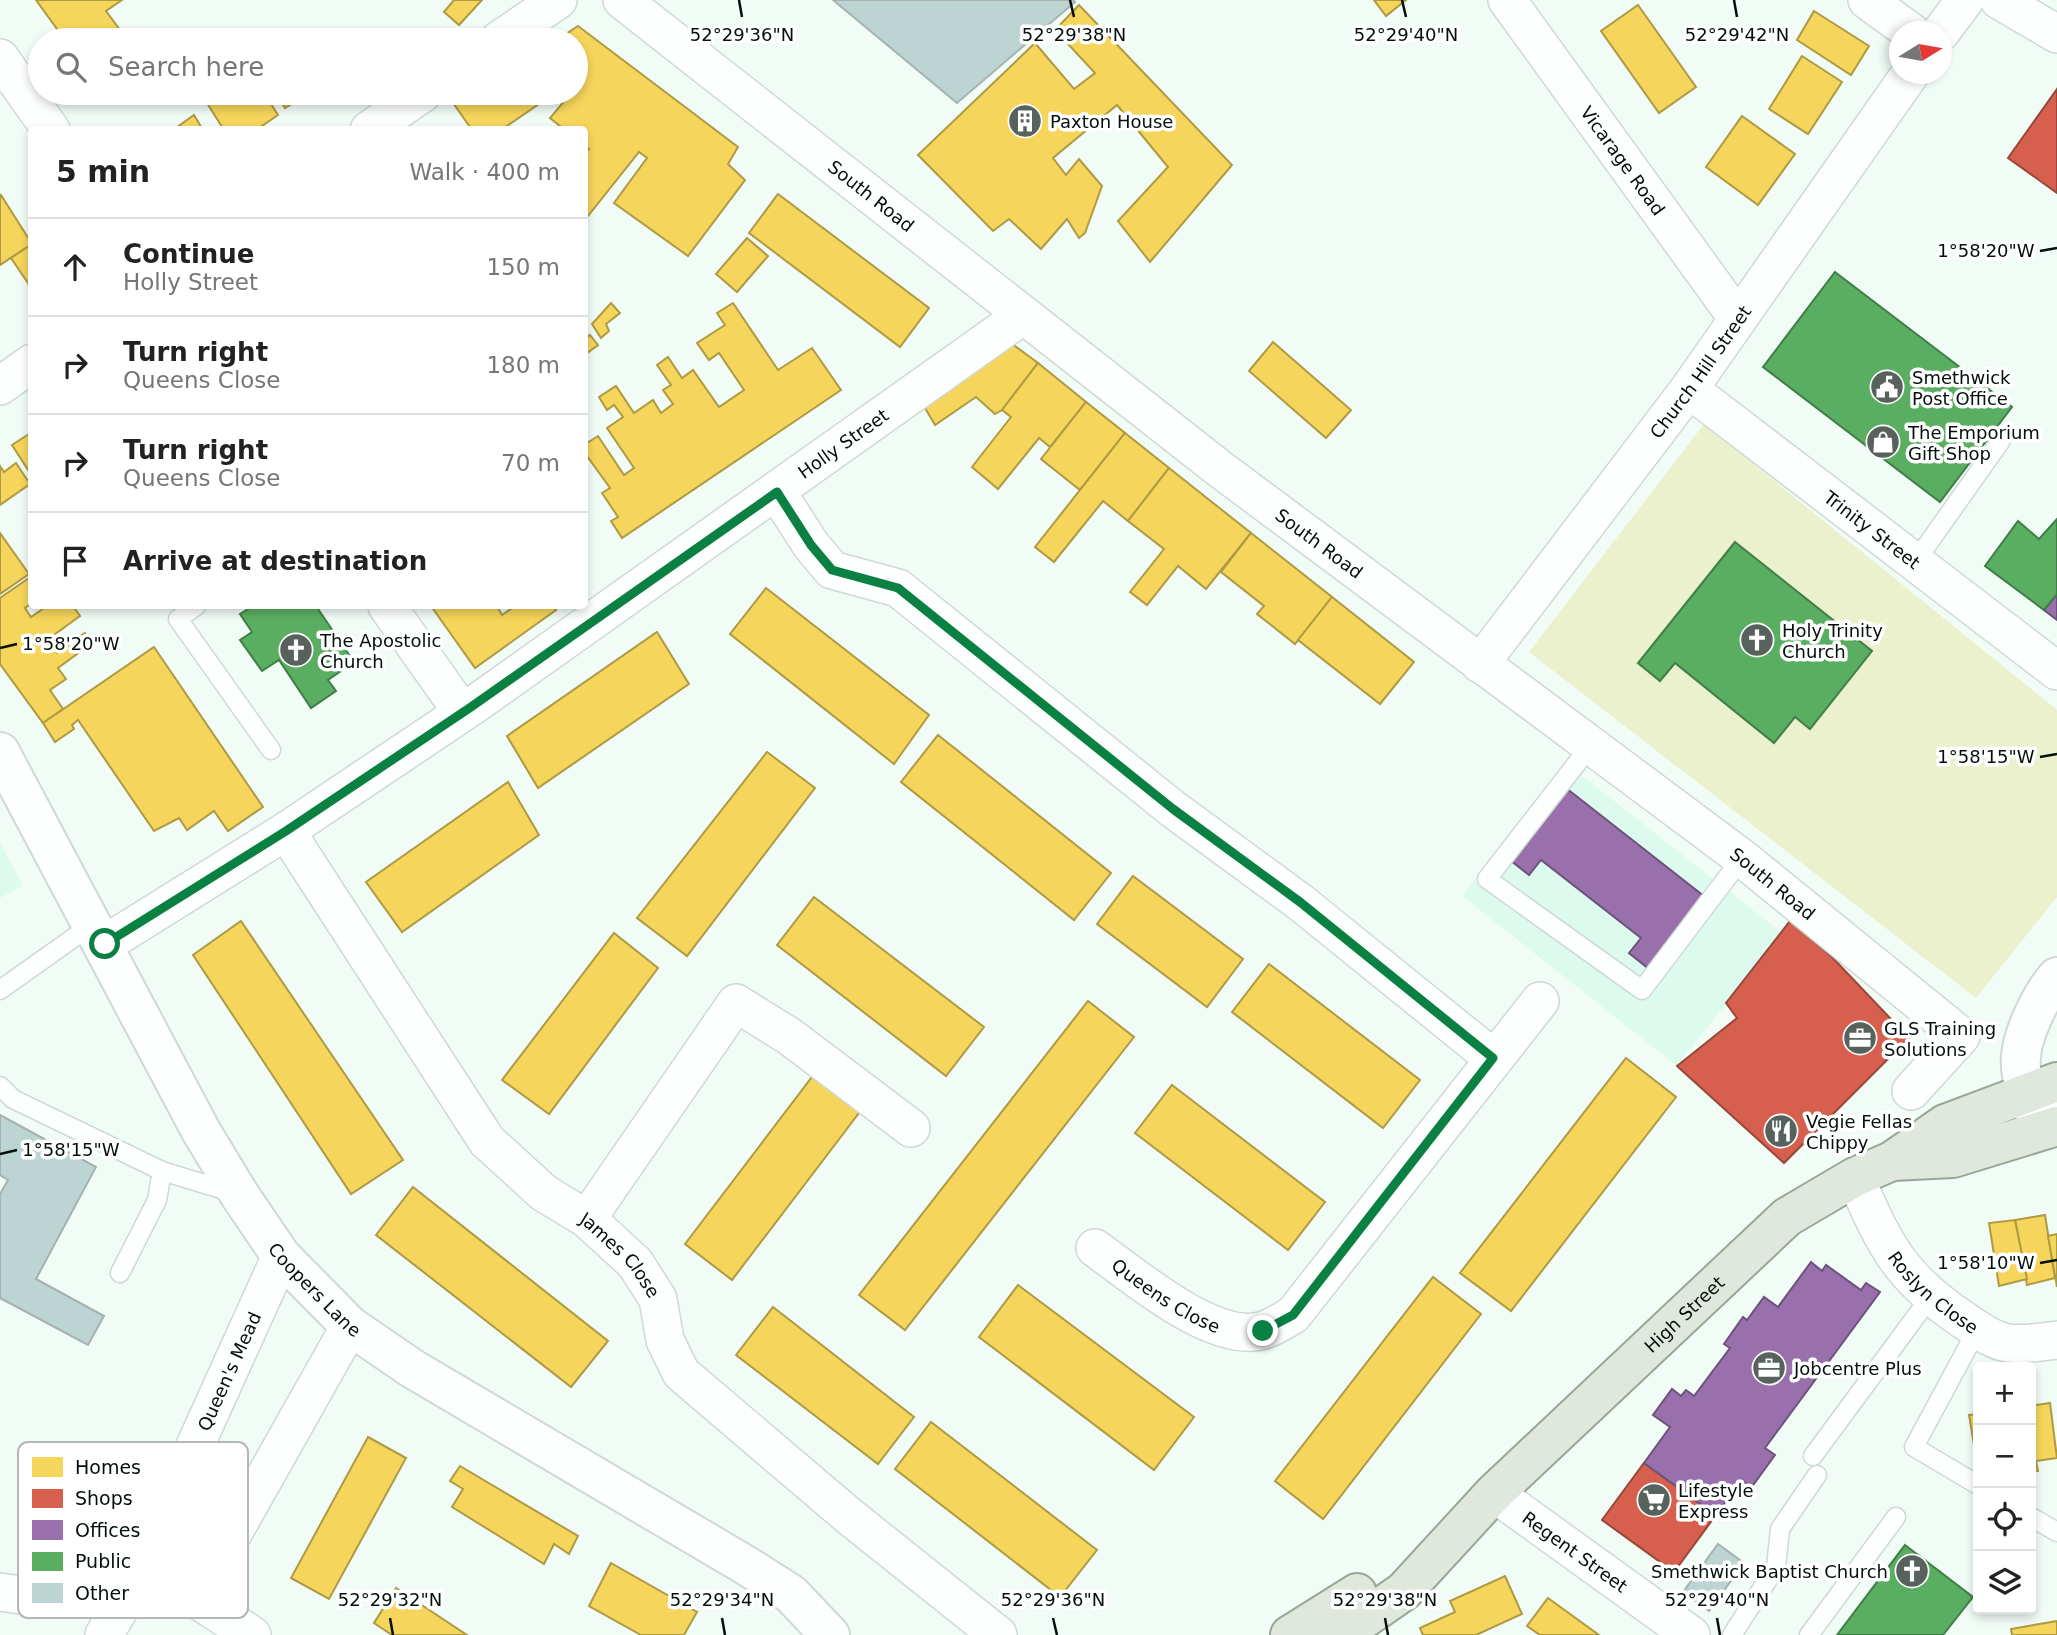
<!DOCTYPE html>
<meta charset="utf-8">
<style>
body{margin:0;font-family:"DejaVu Sans",sans-serif;background:#f6f6f6;color:#222}
.controls{position:absolute;right:21px;bottom:21px;display:grid;overflow:hidden;border-radius:7px;box-shadow:0 4px 10px #0003}
.controls button{width:63px;height:63px;display:grid;place-items:center;padding:0;border:0;border-bottom:2px solid #e0e0e0;background:#fff;color:#222;font:35px sans-serif}
.compass{position:absolute;left:1889px;top:21px;width:63px;height:63px;border-radius:50%;background:#fff;box-shadow:0 4px 10px #0003;rotate:79deg}
.stop{position:absolute;width:21px;height:21px;margin:-16px;border:5px solid #0b8043;border-radius:50%;background:#fff}
.stop.end{background:#0b8043;border-color:#fff;box-shadow:0 2px 7px #0008}
.list{margin:0;padding:0;list-style:none}
h2{display:flex;justify-content:space-between;align-items:center;height:91px;margin:0;padding:0 28px;font-size:30px}
h2 small{font-size:23px;font-weight:400;color:#767676}
.list li{display:grid;grid-template-columns:46px 1fr auto;gap:21px;align-items:center;box-sizing:border-box;height:98px;padding:0 28px;border-top:2px solid #e0e0e0}
.list b{display:block;font-size:26px;white-space:nowrap}
.list p{margin:0;font-size:23px;white-space:nowrap;color:#767676}
.list em{font-size:23px;font-style:normal;color:#767676}
.icon{flex:none;width:38px;height:38px;fill:none;stroke:currentColor;stroke-width:2;stroke-linecap:round;stroke-linejoin:round}
.map{position:relative;flex:none;width:2057px;height:1635px;overflow:hidden}
.search{position:absolute;background:#fff;box-shadow:0 4px 10px #0003;left:28px;top:28px;width:560px;height:77px;display:flex;align-items:center;gap:18px;box-sizing:border-box;padding:0 24px;border-radius:38px;color:#767676;font-size:26px}
.panel{position:absolute;background:#fff;box-shadow:0 4px 10px #0003;left:28px;top:126px;width:560px;height:483px;border-radius:7px}
.map>svg:first-child{display:block}
.built{fill:#dcfbee}
.green{fill:#ebf0cd}
.homes{fill:#f6d55c;stroke:#ad9a43;stroke-width:2}
.shops{fill:#d6604d;stroke:#974839;stroke-width:2}
.offices{fill:#9970ab;stroke:#6c537b;stroke-width:2}
.public{fill:#5aae61;stroke:#407e47;stroke-width:2}
.building{fill:#bcd4d2;stroke:#a6b2b0;stroke-width:2}
.lines{fill:none;stroke-linecap:round;stroke-linejoin:round}
.lane-casing{stroke:#ced9d4;stroke-width:21}
.street-casing{stroke:#ced9d4;stroke-width:40}
.secondary-casing{stroke:#ced9d4;stroke-width:42}
.primary-casing{stroke:#97a796;stroke-width:42}
.lane{stroke:#fdfffe;stroke-width:18}
.street{stroke:#fdfffe;stroke-width:37}
.secondary{stroke:#fdfffe;stroke-width:38}
.primary{stroke:#e0e8de;stroke-width:38}
.route{stroke:#0b8043;stroke-width:9}
.ticks{fill:none;stroke:#030f0a;stroke-width:2.5}
.labels{text-anchor:middle;dominant-baseline:central;stroke-width:7;stroke-linejoin:round;paint-order:stroke}
.poi-label{font-size:18px;fill:#030f0a;stroke:#fff;text-anchor:start}
.street-label{font-size:18px;fill:#030f0a;stroke:#fff}
.key{fill:#fff;stroke:#b3b7b6;stroke-width:2}
.key-label{font-size:19px;fill:#030f0a}
.ticks-label{font-size:18px;text-anchor:middle;fill:#030f0a;stroke:#fff;stroke-width:7;stroke-linejoin:round;paint-order:stroke}
</style>
<div class="map">
<svg width="2057" height="1635" viewBox="0 0 2057 1635">
<rect width="100%" height="100%" fill="#f2fcf7"/>
<g class="built">
<polygon points="1566,763 1782,933 1677,1066 1462,896"/>
<polygon points="0,843 23,886 0,898"/>
</g>
<polygon class="green" points="1704,424 2057,710 2057,897 1976,998 1529,652"/>
<g class="homes">
<polygon points="36,0 122,0 106,11 124,35 132,29 140,40 65,40"/>
<polygon points="454,0 482,0 459,25 444,12"/>
<polygon points="1374,0 1406,0 1386,16"/>
<polygon points="1079,5 1232,165 1150,262 1118,221 1168,167 1117,105 1053,158 1066,175 1079,159 1102,186 1085,233 1079,238 1067,219 1041,249 1009,219 993,231 918,155 1035,43 1074,89 1095,73 1055,30"/>
<polygon points="1638,5 1696,87 1659,113 1601,31"/>
<polygon points="1814,11 1869,46 1851,75 1797,40"/>
<polygon points="578,26 738,147 728,164 745,180 688,256 614,203 647,158 639,152 584,221 584,155 589,149 584,145 584,130 565,130 550,118 571,93 576,93 576,40 557,40"/>
<polygon points="1802,56 1842,82 1808,134 1769,109"/>
<polygon points="216,93 264,93 278,115 256,130 224,130 205,100"/>
<polygon points="276,93 309,93 285,108"/>
<polygon points="461,93 555,93 501,130 472,130 451,100"/>
<polygon points="194,115 203,130 173,130"/>
<polygon points="1742,116 1795,154 1758,205 1706,167"/>
<polygon points="778,194 929,308 900,347 749,233"/>
<polygon points="1,195 32,244 0,265 0,196"/>
<polygon points="747,238 768,256 737,292 716,274"/>
<polygon points="32,244 32,289 11,258"/>
<polygon points="611,303 620,313 606,324 609,331 601,338 592,324"/>
<polygon points="733,303 778,370 812,348 841,390 622,538 611,521 618,517 602,493 610,488 584,452 584,445 598,436 624,475 634,468 607,428 623,417 614,405 607,410 599,397 616,386 634,413 653,400 661,413 673,404 663,390 671,385 657,365 668,357 682,378 693,370 719,407 744,390 719,353 709,360 697,343 725,325 717,313"/>
<polygon points="590,335 598,345 586,354 584,340"/>
<polygon points="1004,338 1038,363 1002,410 995,414 976,397 935,425 921,401"/>
<polygon points="1273,342 1351,410 1326,438 1249,371"/>
<polygon points="1038,363 1086,402 1050,447 1039,438 998,489 972,467 1011,417 1002,410"/>
<polygon points="1086,402 1125,433 1080,490 1041,459"/>
<polygon points="32,432 32,476 12,445"/>
<polygon points="1125,433 1169,468 1128,521 1103,501 1054,562 1035,547"/>
<polygon points="16,463 30,484 0,505 0,466 4,472"/>
<polygon points="1169,468 1251,533 1206,589 1178,566 1147,605 1130,592 1164,549 1128,521"/>
<polygon points="0,533 29,574 0,594"/>
<polygon points="1251,533 1332,597 1295,644 1257,614 1264,606 1221,572"/>
<polygon points="32,576 32,603 25,608 31,617 47,606 73,606 80,616 47,640 57,653 85,633 92,643 58,668 66,679 50,690 63,709 43,723 0,664 0,598"/>
<polygon points="766,588 929,715 894,764 730,634"/>
<polygon points="1332,597 1414,662 1380,704 1298,640"/>
<polygon points="431,606 497,606 502,615 515,606 552,606 556,610 475,668"/>
<polygon points="657,632 689,684 538,788 507,736"/>
<polygon points="154,647 263,807 228,831 214,811 187,830 179,818 154,831 78,720 72,725 74,729 55,742 43,723"/>
<polygon points="938,735 1111,873 1074,920 901,782"/>
<polygon points="767,752 815,788 687,956 637,918"/>
<polygon points="508,782 539,835 402,932 366,882"/>
<polygon points="1133,876 1243,959 1207,1007 1097,924"/>
<polygon points="814,897 984,1027 946,1076 777,945"/>
<polygon points="241,921 403,1160 351,1194 193,955"/>
<polygon points="614,933 658,968 549,1114 502,1080"/>
<polygon points="1269,964 1420,1080 1383,1128 1232,1012"/>
<polygon points="1088,1001 1134,1037 905,1330 859,1295"/>
<polygon points="1626,1058 1676,1097 1511,1311 1460,1273"/>
<polygon points="815,1073 862,1109 732,1280 685,1244"/>
<polygon points="1172,1085 1325,1202 1288,1250 1135,1133"/>
<polygon points="413,1187 608,1341 571,1387 376,1235"/>
<polygon points="2045,1215 2055,1278 2027,1285 2015,1220"/>
<polygon points="2015,1220 2027,1279 1999,1286 1989,1223"/>
<polygon points="2057,1234 2057,1287 2048,1236"/>
<polygon points="1433,1277 1481,1314 1323,1519 1275,1481"/>
<polygon points="1018,1285 1194,1417 1154,1470 979,1337"/>
<polygon points="773,1307 914,1417 878,1464 736,1355"/>
<polygon points="2050,1403 2057,1458 2036,1461 2038,1471 2031,1472 2031,1406"/>
<polygon points="1978,1414 1978,1469 1969,1415"/>
<polygon points="931,1422 1097,1550 1060,1597 895,1469"/>
<polygon points="368,1437 406,1458 329,1599 291,1578"/>
<polygon points="460,1466 578,1536 569,1554 554,1544 544,1564 452,1507 463,1489 450,1481"/>
<polygon points="611,1563 697,1612 684,1635 641,1635 589,1606"/>
<polygon points="1505,1576 1522,1614 1476,1635 1423,1635 1420,1628 1455,1612 1450,1601"/>
<polygon points="396,1588 467,1635 392,1635 374,1623"/>
<polygon points="1548,1598 1599,1635 1540,1635 1527,1626"/>
<polygon points="2057,1621 2057,1635 2012,1635 2011,1629"/>
</g>
<g class="shops">
<polygon points="2057,89 2057,193 2008,158"/>
<polygon points="1790,921 1831,956 1909,1038 1784,1163 1677,1066 1737,1018 1726,1003"/>
<polygon points="1644,1463 1716,1515 1674,1572 1602,1520"/>
</g>
<g class="offices">
<polygon points="2057,594 2057,620 2044,610"/>
<polygon points="1566,788 1705,897 1649,969 1629,953 1641,938 1541,860 1529,875 1510,860"/>
<polygon points="1811,1262 1822,1271 1826,1265 1861,1290 1866,1283 1880,1292 1765,1448 1775,1455 1751,1488 1742,1480 1716,1515 1644,1463 1670,1427 1653,1415 1672,1389 1681,1396 1686,1390 1694,1396 1730,1348 1724,1344 1743,1317 1747,1320 1764,1297 1778,1307"/>
</g>
<g class="public">
<polygon points="1835,272 2012,407 1940,502 1763,367"/>
<polygon points="2057,519 2057,594 2044,610 1985,566 2018,521 2039,539"/>
<polygon points="1735,542 1872,651 1810,729 1795,717 1774,743 1675,663 1660,681 1638,663"/>
<polygon points="253,606 316,606 354,662 328,680 336,691 311,708 279,660 262,671 240,640 252,632 240,614"/>
<polygon points="1905,1545 1973,1597 1943,1635 1837,1635"/>
</g>
<g class="building">
<polygon points="833,0 1073,0 1075,2 957,103"/>
<polygon points="0,1115 96,1167 36,1279 104,1316 88,1345 0,1298 0,1194 8,1180 0,1175"/>
<polygon points="1718,1544 1744,1563 1709,1611 1683,1592"/>
</g>
<g class="lines">
<g class="lane-casing">
<g id="lane">
<polyline points="1915,562 2000,442"/>
<polyline points="196,606 178,619 271,750"/>
<polyline points="1591,745 1487,879 1642,990 1742,858"/>
<polyline points="0,990 93,924"/>
<polyline points="0,1086 13,1099 162,1171 234,1193"/>
<polyline points="120,1273 157,1200 162,1171"/>
<polyline points="1977,1330 1914,1447 1978,1485"/>
<polyline points="1813,1456 1931,1296"/>
<polyline points="2031,1517 2057,1532"/>
<polyline points="1732,1635 1776,1567 1780,1529 1817,1475"/>
<polyline points="1809,1635 1896,1517"/>
</g>
</g>
<g class="street-casing">
<g id="street">
<path id="s1" d="M 622,0 L 1220,469 L 1742,858 L 1961,1036 L 1911,1091"/>
<path id="s2" d="M 1507,0 L 1738,319"/>
<polyline points="1867,0 1911,32"/>
<polyline points="1999,0 2057,34"/>
<polyline points="1941,32 1965,0"/>
<polyline points="499,40 558,0"/>
<polyline points="0,58 51,130"/>
<polyline points="369,130 423,93"/>
<polyline points="0,386 32,363"/>
<path id="s3" d="M 1689,389 L 2057,671"/>
<polyline points="777,492 811,545 832,570 898,588 1173,809 1300,902 1493,1058"/>
<polyline points="387,606 462,712"/>
<path id="s4" d="M 1480,664 L 1689,389 L 1910,74"/>
<path id="s5" d="M 286,831 L 487,1141 L 544,1193 L 587,1219 L 635,1263 L 658,1299 L 665,1340 L 681,1373 L 849,1516 L 998,1635"/>
<path id="s6" d="M 105,944 L 286,831 L 471,707 L 1022,316"/>
<path id="s7" d="M 1855,1177 C 1885,1246 1900,1278 1965,1321 C 1978,1330 1993,1341 2008,1343 C 2025,1345 2041,1342 2057,1340"/>
<polyline points="587,1219 736,1003 789,1036 911,1128"/>
<path id="s8" d="M 1095,1248 C 1133,1275 1215,1346 1264,1330 C 1274,1327 1284,1320 1293,1315 L 1540,1001"/>
<path id="s9" d="M 1494,1493 L 1691,1635"/>
<polyline points="0,1592 29,1596 196,1599 252,1635"/>
<polyline points="196,1599 350,1326"/>
<path id="s10" d="M 104,1635 L 127,1596 L 281,1256"/>
</g>
</g>
<g class="secondary-casing">
<g id="secondary">
<path id="s11" d="M 0,752 L 201,1131 L 239,1194 L 281,1256 L 350,1326 L 413,1369 L 747,1566 L 791,1594 L 830,1635"/>
<path d="M 2057,977 C 2042,993 2022,1034 2021,1057 C 2019,1074 2027,1095 2034,1111 L 2057,1105"/>
</g>
</g>
<g class="primary-casing">
<g id="primary">
<polyline points="1892,1161 1953,1158 2057,1126"/>
<polyline points="1290,1635 1357,1593"/>
<path id="s12" d="M 1335,1635 L 1355,1625 L 1404,1591 L 1494,1493 L 1787,1217 L 1855,1177 L 1892,1161 L 1945,1124 L 2057,1082"/>
</g>
</g>
<use href="#lane" class="lane"/>
<use href="#street" class="street"/>
<use href="#secondary" class="secondary"/>
<use href="#primary" class="primary"/>
</g>
<g class="lines">
<polyline class="route" points="105,944 286,831 471,707 777,492 811,545 832,570 898,588 1173,809 1300,902 1493,1058 1293,1315 1263,1331"/>
</g>
<path class="ticks" d="M 739,0 L 742,17M 1070,0 L 1074,17M 1402,0 L 1406,17M 1734,0 L 1737,17M 2040,251 L 2057,248M 0,648 L 17,644M 2040,757 L 2057,754M 0,1154 L 17,1150M 2040,1263 L 2057,1260M 390,1618 L 393,1635M 722,1618 L 725,1635M 1053,1618 L 1057,1635M 1385,1618 L 1388,1635M 1717,1618 L 1720,1635"/>
<defs>
<g id="building-disc" transform="scale(1.75)"><circle r="9.5" fill="#57625d" stroke="#fff"/><path d="M-4-6H4V6H1V3H-1V6H-4ZM-2.5-4.3h1.7v1.8h-1.7ZM.8-4.3h1.7v1.8H.8ZM-2.5-1h1.7V.8h-1.7ZM.8-1h1.7V.8H.8Z" fill="#fff"/></g>
<g id="civic-disc" transform="scale(1.75)"><circle r="9.5" fill="#57625d" stroke="#fff"/><path d="M-.6-6.5H3V-4.5H.6V-3L4-1V1h2V6H-6V1h2V-1L-.6-3ZM-1.2 2.5V6h2.4V2.5Z" fill="#fff"/></g>
<g id="shop-disc" transform="scale(1.75)"><circle r="9.5" fill="#57625d" stroke="#fff"/><path d="M-5-2.5h2.3a2.7 3.5 0 0 1 5.4 0H5L5.5 6h-11ZM-1.5-2.5h3a1.5 2.3 0 0 0-3 0Z" fill="#fff"/></g>
<g id="church-disc" transform="scale(1.75)"><circle r="9.5" fill="#57625d" stroke="#fff"/><path d="M-1.2-6h2.4v3.5h3.3v2.4h-3.3V6h-2.4V-.1h-3.3v-2.4h3.3Z" fill="#fff"/></g>
<g id="office-disc" transform="scale(1.75)"><circle r="9.5" fill="#57625d" stroke="#fff"/><path d="M-6-3h4V-5.5h4V-3h4V5H-6ZM-1-4.5V-3h2v-1.5ZM-6 0V1H6V0Z" fill="#fff"/></g>
<g id="restaurant-disc" transform="scale(1.75)"><circle r="9.5" fill="#57625d" stroke="#fff"/><path d="M-5-6h1v4h1v-4h1v4h1v-4h1v5L-1.5 .5V6h-2V.5L-5-1ZM5-6V6H3V1.5H1.5Q1.5-4 5-6Z" fill="#fff"/></g>
<g id="supermarket-disc" transform="scale(1.75)"><circle r="9.5" fill="#57625d" stroke="#fff"/><path d="M-6-5.5h2.5l.6 2H6L4.5 2H-2.5L-4.4-4H-6ZM-1.5 3.2a1.3 1.3 0 1 0 .1 0ZM3 3.2a1.3 1.3 0 1 0 .1 0Z" fill="#fff"/></g>
</defs>
<g fill-rule="evenodd">
<use href="#building-disc" x="1025" y="121"/>
<use href="#civic-disc" x="1887" y="387"/>
<use href="#shop-disc" x="1883" y="442"/>
<use href="#church-disc" x="1757" y="640"/>
<use href="#church-disc" x="296" y="650"/>
<use href="#office-disc" x="1860" y="1038"/>
<use href="#restaurant-disc" x="1781" y="1131"/>
<use href="#office-disc" x="1769" y="1368"/>
<use href="#supermarket-disc" x="1654" y="1500"/>
<use href="#church-disc" x="1912" y="1571"/>
</g>
<g class="labels">
<g class="poi-label">
<text x="1050" y="121">Paxton House</text>
<text x="1912" y="377">Smethwick<tspan x="1912" dy="21">Post Office</tspan></text>
<text x="1908" y="432">The Emporium<tspan x="1908" dy="21">Gift Shop</tspan></text>
<text x="1782" y="630">Holy Trinity<tspan x="1782" dy="21">Church</tspan></text>
<text x="320" y="640">The Apostolic<tspan x="320" dy="21">Church</tspan></text>
<text x="1884" y="1028">GLS Training<tspan x="1884" dy="21">Solutions</tspan></text>
<text x="1806" y="1121">Vegie Fellas<tspan x="1806" dy="21">Chippy</tspan></text>
<text x="1794" y="1368">Jobcentre Plus</text>
<text x="1678" y="1490">Lifestyle<tspan x="1678" dy="21">Express</tspan></text>
<text x="1888" y="1571" text-anchor="end">Smethwick Baptist Church</text>
</g>
<g class="street-label">
<text stroke="none"><textPath href="#s2" startOffset="198">Vicarage Road</textPath></text>
<text stroke="none"><textPath href="#s1" startOffset="317">South Road</textPath></text>
<text stroke="none"><textPath href="#s4" startOffset="366">Church Hill Street</textPath></text>
<text stroke="none"><textPath href="#s6" startOffset="892">Holly Street</textPath></text>
<text stroke="none"><textPath href="#s3" startOffset="231">Trinity Street</textPath></text>
<text stroke="none"><textPath href="#s1" startOffset="884">South Road</textPath></text>
<text stroke="none"><textPath href="#s1" startOffset="1451">South Road</textPath></text>
<text stroke="none"><textPath href="#s5" startOffset="546">James Close</textPath></text>
<text stroke="none"><textPath href="#s11" startOffset="625">Coopers Lane</textPath></text>
<text stroke="none"><textPath href="#s7" startOffset="142">Roslyn Close</textPath></text>
<text stroke="none"><textPath href="#s8" startOffset="86">Queens Close</textPath></text>
<text stroke="none"><textPath href="#s12" startOffset="476">High Street</textPath></text>
<text stroke="none"><textPath href="#s10" startOffset="292">Queen's Mead</textPath></text>
<text stroke="none"><textPath href="#s9" startOffset="100">Regent Street</textPath></text>
</g>
</g>
<rect x="18" y="1442" width="230" height="176" rx="10" class="key"/>
<rect x="32" y="1457" width="31" height="20" fill="#f6d55c"/>
<rect x="32" y="1489" width="31" height="19" fill="#d6604d"/>
<rect x="32" y="1520" width="31" height="20" fill="#9970ab"/>
<rect x="32" y="1552" width="31" height="19" fill="#5aae61"/>
<rect x="32" y="1583" width="31" height="20" fill="#bcd4d2"/>
<g class="key-label">
<text x="75" y="1474">Homes</text>
<text x="75" y="1505">Shops</text>
<text x="75" y="1537">Offices</text>
<text x="75" y="1568">Public</text>
<text x="75" y="1600">Other</text>
</g>
<g class="ticks-label">
<text x="742" y="41">52°29'36"N</text>
<text x="1074" y="41">52°29'38"N</text>
<text x="1406" y="41">52°29'40"N</text>
<text x="1737" y="41">52°29'42"N</text>
<text x="1986" y="257">1°58'20"W</text>
<text x="71" y="650">1°58'20"W</text>
<text x="1986" y="763">1°58'15"W</text>
<text x="71" y="1156">1°58'15"W</text>
<text x="1986" y="1269">1°58'10"W</text>
<text x="390" y="1606">52°29'32"N</text>
<text x="722" y="1606">52°29'34"N</text>
<text x="1053" y="1606">52°29'36"N</text>
<text x="1385" y="1606">52°29'38"N</text>
<text x="1717" y="1606">52°29'40"N</text>
</g>
</svg>
<div class="controls">
<button>+</button>
<button>−</button>
<button><svg class="icon" aria-label="locate" viewBox="0 0 24 24"><circle cx="12" cy="12" r="6"/><path d="M12 2v4M12 18v4M2 12h4M18 12h4"/></svg></button>
<button><svg class="icon" aria-label="layers" viewBox="0 0 24 24"><path d="M12 4l9 5-9 5-9-5zM3 14l9 5 9-5"/></svg></button>
</div>
<svg class="compass" viewBox="-18 -18 36 36"><path d="M0-13l5 13h-10z" fill="#e53935"/><path d="M0 13l5-13h-10z" fill="#767676"/></svg>
<div class="stop" style="left:105px;top:944px"></div>
<div class="stop end" style="left:1263px;top:1331px"></div>
<div class="search"><svg class="icon" aria-label="search" viewBox="0 0 24 24"><circle cx="10" cy="10" r="6"/><path d="M15 15l6 6"/></svg>Search here</div>
<section class="panel">
<h2>5 min<small>Walk · 400 m</small></h2>
<ul class="list">
<li><svg class="icon" aria-label="ahead" viewBox="0 0 24 24"><path d="M12 20V5M6 11l6-6 6 6"/></svg><div><b>Continue</b><p>Holly Street</p></div><em>150 m</em></li>
<li><svg class="icon" aria-label="right" viewBox="0 0 24 24"><path d="M7 20v-9h11M14 6l5 5-5 5"/></svg><div><b>Turn right</b><p>Queens Close</p></div><em>180 m</em></li>
<li><svg class="icon" aria-label="right" viewBox="0 0 24 24"><path d="M7 20v-9h11M14 6l5 5-5 5"/></svg><div><b>Turn right</b><p>Queens Close</p></div><em>70 m</em></li>
<li><svg class="icon" aria-label="arrive" viewBox="0 0 24 24"><path d="M6 21V4h12l-3 4 3 4H6"/></svg><div><b>Arrive at destination</b></div></li>
</ul>
</section>
</div>
